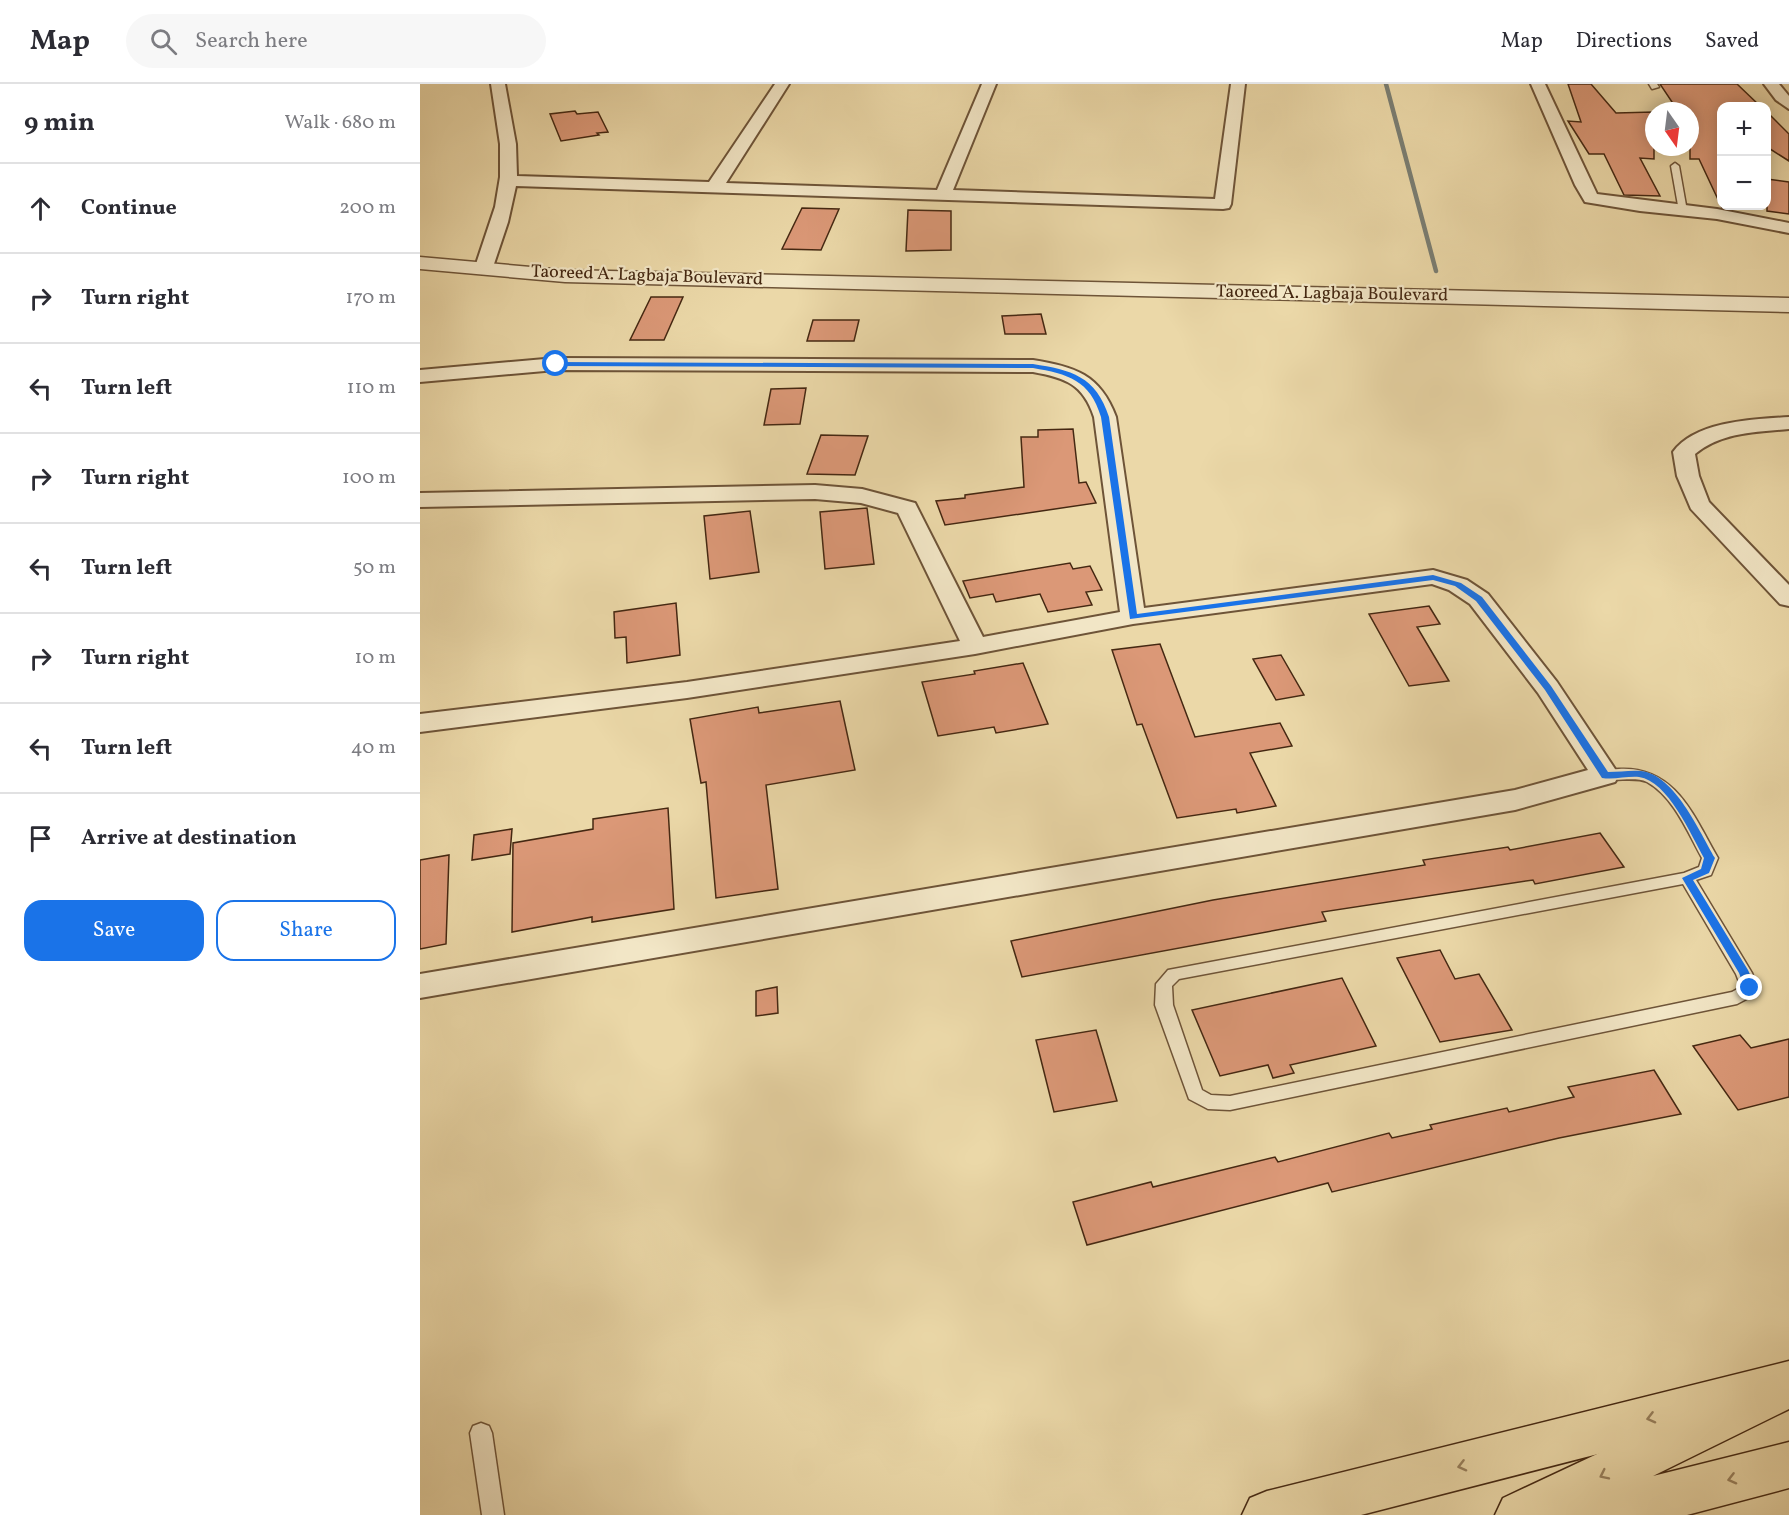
<!DOCTYPE html>
<meta charset="utf-8">
<style>
body{margin:0;font-family:Vollkorn,serif;background:#f7f7f7;color:#2b2b33}
.controls{position:absolute;right:18px;top:18px;display:grid;overflow:hidden;border-radius:12px;box-shadow:0 3px 15px #0003}
.controls button{width:54px;height:54px;display:grid;place-items:center;padding:0;border:0;border-bottom:2px solid #e1e1e2;background:#fff;color:#2b2b33;font:30px sans-serif}
.compass{position:absolute;left:1225px;top:18px;width:54px;height:54px;border-radius:50%;background:#fff;box-shadow:0 3px 15px #0003;rotate:166deg}
.stop{position:absolute;width:18px;height:18px;margin:-14px;border:4px solid #1a73e8;border-radius:50%;background:#fff}
.stop.end{background:#1a73e8;border-color:#fff;box-shadow:0 2px 6px #0008}
.list{margin:0;padding:0;list-style:none}
h2{display:flex;justify-content:space-between;align-items:center;height:78px;margin:0;padding:0 24px;font-size:26px}
h2 small{font-size:20px;font-weight:400;color:#7c7c81}
.list li{display:grid;grid-template-columns:39px 1fr auto;gap:18px;align-items:center;box-sizing:border-box;height:90px;padding:0 24px;border-top:2px solid #e1e1e2}
.list b{display:block;font-size:22px;white-space:nowrap}
.list em{font-size:20px;font-style:normal;color:#7c7c81}
.actions{display:flex;gap:12px;padding:18px 24px}
.actions a{flex:1;padding:14px 0;border:2px solid #1a73e8;border-radius:18px;text-align:center;font-size:21px;color:#1a73e8}
.actions .main{background:#1a73e8;color:#fff}
.icon{flex:none;width:33px;height:33px;fill:none;stroke:currentColor;stroke-width:2;stroke-linecap:round;stroke-linejoin:round}
.map{position:relative;flex:none;width:1369px;height:1431px;overflow:hidden}
header{display:flex;align-items:center;gap:36px;box-sizing:border-box;height:84px;padding:0 30px;background:#fff;border-bottom:2px solid #e1e1e2}
header strong{font-size:28px}
nav{display:flex;gap:33px;margin-inline-start:auto;font-size:21px}
.search{width:420px;height:54px;background:#f7f7f7;display:flex;align-items:center;gap:15px;box-sizing:border-box;padding:0 21px;border-radius:33px;color:#7c7c81;font-size:22px}
main{display:flex}
aside{flex:1;background:#fff}
.map>svg:first-child{display:block}
.lines{fill:none;stroke-linecap:round;stroke-linejoin:round}
.stream{stroke:#7a7e73;stroke-width:4.5}
.building{fill:#db9877;stroke:#452812;stroke-width:1.5}
.service-casing{stroke:#6e5438;stroke-width:3}
.minor-casing{stroke:#6e5438;stroke-width:4}
.tertiary-casing{stroke:#6e5438;stroke-width:3}
.trunk-casing{stroke:#452812;stroke-width:3}
.motorway-casing{stroke:#452812;stroke-width:3}
.service{fill:#f2e6c6;fill-rule:evenodd}
.minor{fill:#f2e6c6;fill-rule:evenodd}
.tertiary{fill:#f2e6c6;fill-rule:evenodd}
.trunk{fill:#ebd8a8;fill-rule:evenodd}
.motorway{fill:#ebd8a8;fill-rule:evenodd}
.oneway{stroke:#98805d}
.route{fill:#1a73e8}
.labels{text-anchor:middle;dominant-baseline:central;stroke-width:4.5;stroke-linejoin:round;paint-order:stroke}
.far-street-label{font-size:18px;fill:#452812;stroke:#f2e6c6}
</style>
<header>
<strong>Map</strong>
<div class="search"><svg class="icon" aria-label="search" viewBox="0 0 24 24"><circle cx="10" cy="10" r="6"/><path d="M15 15l6 6"/></svg>Search here</div>
<nav><a>Map</a><a>Directions</a><a>Saved</a></nav>
</header>
<main>
<aside>
<h2>9 min<small>Walk · 680 m</small></h2>
<ul class="list">
<li><svg class="icon" aria-label="ahead" viewBox="0 0 24 24"><path d="M12 20V5M6 11l6-6 6 6"/></svg><div><b>Continue</b></div><em>200 m</em></li>
<li><svg class="icon" aria-label="right" viewBox="0 0 24 24"><path d="M7 20v-9h11M14 6l5 5-5 5"/></svg><div><b>Turn right</b></div><em>170 m</em></li>
<li><svg class="icon" aria-label="left" viewBox="0 0 24 24"><path d="M17 20v-9H6M10 6l-5 5 5 5"/></svg><div><b>Turn left</b></div><em>110 m</em></li>
<li><svg class="icon" aria-label="right" viewBox="0 0 24 24"><path d="M7 20v-9h11M14 6l5 5-5 5"/></svg><div><b>Turn right</b></div><em>100 m</em></li>
<li><svg class="icon" aria-label="left" viewBox="0 0 24 24"><path d="M17 20v-9H6M10 6l-5 5 5 5"/></svg><div><b>Turn left</b></div><em>50 m</em></li>
<li><svg class="icon" aria-label="right" viewBox="0 0 24 24"><path d="M7 20v-9h11M14 6l5 5-5 5"/></svg><div><b>Turn right</b></div><em>10 m</em></li>
<li><svg class="icon" aria-label="left" viewBox="0 0 24 24"><path d="M17 20v-9H6M10 6l-5 5 5 5"/></svg><div><b>Turn left</b></div><em>40 m</em></li>
<li><svg class="icon" aria-label="arrive" viewBox="0 0 24 24"><path d="M6 21V4h12l-3 4 3 4H6"/></svg><div><b>Arrive at destination</b></div></li>
</ul>
<div class="actions"><a class="main">Save</a><a>Share</a></div>
</aside>
<div class="map">
<svg width="1369" height="1431" viewBox="0 0 1369 1431">
<rect width="100%" height="100%" fill="#ebd8a8"/>
<filter id="stains"><feTurbulence type="fractalNoise" baseFrequency=".00333" numOctaves="4"/><feColorMatrix values="0 0 0 0 .2 0 0 0 0 .09 0 0 0 0 .02 0 0 0 .5 -.17"/></filter>
<radialGradient id="worn" r=".72"><stop offset=".6" stop-color="#630" stop-opacity="0"/><stop offset="1" stop-color="#630" stop-opacity=".3"/></radialGradient>
<g class="lines">
<polyline class="stream" points="966,0 1016,187"/>
</g>
<g class="building">
<polygon points="1148,0 1171,0 1196,29 1234,28 1234,75 1220,74 1240,112 1204,111 1184,70 1169,70 1148,37 1161,38"/>
<polygon points="1240,0 1317,0 1340,22 1302,22 1302,124 1279,75 1270,75 1270,27 1258,27"/>
<polygon points="155,27 157,30 178,28 188,48 177,49 179,51 141,57 130,30"/>
<polygon points="1347,28 1369,50 1369,77 1347,63"/>
<polygon points="1347,95 1369,98 1369,130 1347,127"/>
<polygon points="382,124 419,125 401,166 362,165"/>
<polygon points="488,126 531,127 531,166 486,167"/>
<polygon points="231,213 263,213 244,256 210,256"/>
<polygon points="621,230 626,250 585,250 582,232"/>
<polygon points="393,236 439,236 434,257 387,257"/>
<polygon points="386,304 380,340 344,341 351,305"/>
<polygon points="653,345 659,399 666,398 676,419 525,441 516,417 545,414 545,411 604,403 601,353 618,353 618,346"/>
<polygon points="401,351 448,352 435,391 387,390"/>
<polygon points="447,424 454,480 405,485 400,428"/>
<polygon points="330,427 339,488 290,495 284,432"/>
<polygon points="650,479 653,485 670,482 682,506 666,508 672,521 628,528 620,510 576,518 573,510 550,514 543,497"/>
<polygon points="256,519 260,571 207,579 206,553 195,554 194,528"/>
<polygon points="1009,522 1020,540 997,543 1029,597 989,602 949,530"/>
<polygon points="740,560 775,653 860,639 872,662 830,669 856,722 817,729 816,725 757,734 722,640 717,641 692,566"/>
<polygon points="861,571 884,611 856,616 833,575"/>
<polygon points="603,579 628,640 576,649 574,643 518,652 502,598 555,590 554,587"/>
<polygon points="420,617 435,686 346,701 358,805 296,814 286,698 281,699 270,635 338,623 339,629"/>
<polygon points="248,724 254,825 172,838 172,833 92,848 93,759 173,745 173,735"/>
<polygon points="92,745 90,770 52,776 54,751"/>
<polygon points="1180,749 1204,783 1115,800 1113,796 902,828 906,837 602,893 591,857 793,816 1005,781 1003,776 1088,763 1090,766"/>
<polygon points="29,771 26,860 0,865 0,776"/>
<polygon points="1020,866 1035,895 1059,890 1092,946 1020,958 977,874"/>
<polygon points="922,894 956,962 870,981 874,989 853,994 848,981 800,992 772,926"/>
<polygon points="357,903 358,929 336,932 336,907"/>
<polygon points="676,946 697,1017 634,1028 616,956"/>
<polygon points="1320,951 1331,964 1369,955 1369,1013 1318,1026 1273,962"/>
<polygon points="1234,986 1261,1030 1139,1054 912,1108 908,1099 667,1161 653,1118 731,1098 733,1103 855,1073 858,1078 969,1049 972,1054 1012,1045 1010,1041 1087,1024 1089,1028 1154,1013 1148,1003"/>
</g>
<g class="lines">
<g class="service-casing">
<g id="service">
<polygon points="1229,0 1237,0 1239,3 1232,5"/>
<polygon points="1255,79 1259,82 1267,127 1263,130 1259,127 1251,82"/>
<path d="M 1199,685 C 1256,682 1274,733 1298,774 L 1291,791 L 1276,796 L 1332,889 L 1338,905 L 1336,910 L 1317,920 L 810,1026 L 788,1025 L 769,1015 L 735,921 L 736,900 L 748,886 L 1264,789 L 1279,783 L 1282,774 C 1268,749 1254,713 1227,698 C 1213,691 1186,701 1178,691 L 1185,686 ZM 1263,800 L 1316,890 L 1321,903 L 1312,908 L 810,1012 L 791,1011 L 782,1006 L 753,921 L 752,902 L 759,895 Z"/>
<polygon points="61,1339 69,1342 72,1349 84,1431 62,1431 50,1349 53,1342"/>
</g>
</g>
<g class="minor-casing">
<g id="minor">
<polygon points="71,0 85,0 96,60 97,92 289,98 355,0 369,0 306,99 517,106 562,0 576,0 533,106 795,115 811,0 825,0 811,120 809,124 803,125 96,102 88,138 73,183 70,187 58,187 55,183 75,123 80,93 80,60"/>
<polygon points="1111,0 1125,0 1177,110 1297,125 1369,139 1369,149 1297,135 1220,127 1165,118 1155,101"/>
<polygon points="1344,0 1359,0 1369,12 1369,25 1356,16"/>
<path d="M 136,274 L 613,276 C 655,283 680,290 696,333 L 724,524 L 1013,486 L 1047,496 L 1068,510 L 1137,598 L 1199,691 L 1195,698 L 1095,726 L 0,914 L 0,890 L 1095,706 L 1168,686 L 1118,609 L 1050,520 L 1029,506 L 1012,500 L 713,540 L 555,570 L 267,614 L 0,648 L 0,630 L 267,598 L 540,557 L 478,429 L 441,419 L 395,415 L 0,423 L 0,409 L 395,401 L 442,405 L 495,419 L 563,553 L 700,528 L 674,333 C 663,300 646,294 613,288 L 136,286 L 0,298 L 0,286 Z"/>
<path d="M 1369,333 L 1369,345 C 1336,348 1302,348 1275,370 L 1279,392 L 1289,418 L 1369,501 L 1369,522 L 1360,520 L 1271,425 L 1257,392 L 1253,368 C 1275,337 1335,335 1369,333 Z"/>
</g>
</g>
<g class="tertiary-casing">
<polygon id="tertiary" points="0,173 145,186 1369,214 1369,228 145,198 0,185"/>
</g>
<g class="trunk-casing">
<polygon id="trunk" points="1369,1277 1369,1321 941,1431 822,1431 830,1414 847,1407"/>
</g>
<g class="motorway-casing">
<polygon id="motorway" points="1369,1280 1369,1325 1233,1392 1369,1358 1369,1404 1267,1431 1075,1431 1083,1414"/>
</g>
<use href="#service" class="service"/>
<use href="#minor" class="minor"/>
<use href="#tertiary" class="tertiary"/>
<use href="#trunk" class="trunk"/>
<use href="#motorway" class="motorway"/>
</g>
<defs><path id="oneway-chevron" d="M-2-3.5L2.5 0L-2 3.5" fill="none" stroke-width="1.6" stroke-linecap="round" stroke-linejoin="round" transform="scale(1.5)"/></defs>
<g class="oneway">
<use href="#oneway-chevron" transform="translate(1231 1334) rotate(166)"/>
<use href="#oneway-chevron" transform="translate(1042 1382) rotate(166)"/>
<use href="#oneway-chevron" transform="translate(1184 1391) rotate(154)"/>
<use href="#oneway-chevron" transform="translate(1312 1395) rotate(166)"/>
</g>
<path class="route" d="M 133,278 L 613,280 C 651,286 676,292 689,333 L 717,530 L 1013,491 L 1041,499 L 1062,513 L 1131,602 L 1188,688 C 1199,688 1211,686 1221,687 C 1255,691 1279,747 1295,774 L 1289,789 L 1273,796 L 1328,886 L 1336,904 L 1330,909 L 1326,907 L 1319,889 L 1262,794 L 1281,785 L 1284,774 C 1271,751 1248,697 1219,693 C 1207,692 1194,696 1182,694 L 1125,606 L 1056,517 L 1035,502 L 1013,496 L 710,535 L 681,333 C 670,296 648,290 613,284 L 136,282 Z"/>
<g class="labels">
<g class="far-street-label">
<text transform="translate(227 192) rotate(2)">Taoreed A. Lagbaja Boulevard</text>
<text transform="translate(912 210) rotate(1)">Taoreed A. Lagbaja Boulevard</text>
</g>
</g>
<rect width="100%" height="100%" filter="url(#stains)"/>
<rect width="100%" height="100%" fill="url(#worn)"/>
</svg>
<div class="controls">
<button>+</button>
<button>−</button>
</div>
<svg class="compass" viewBox="-18 -18 36 36"><path d="M0-13l5 13h-10z" fill="#e53935"/><path d="M0 13l5-13h-10z" fill="#7c7c81"/></svg>
<div class="stop" style="left:136px;top:280px"></div>
<div class="stop end" style="left:1330px;top:904px"></div>
</div>
</main>
